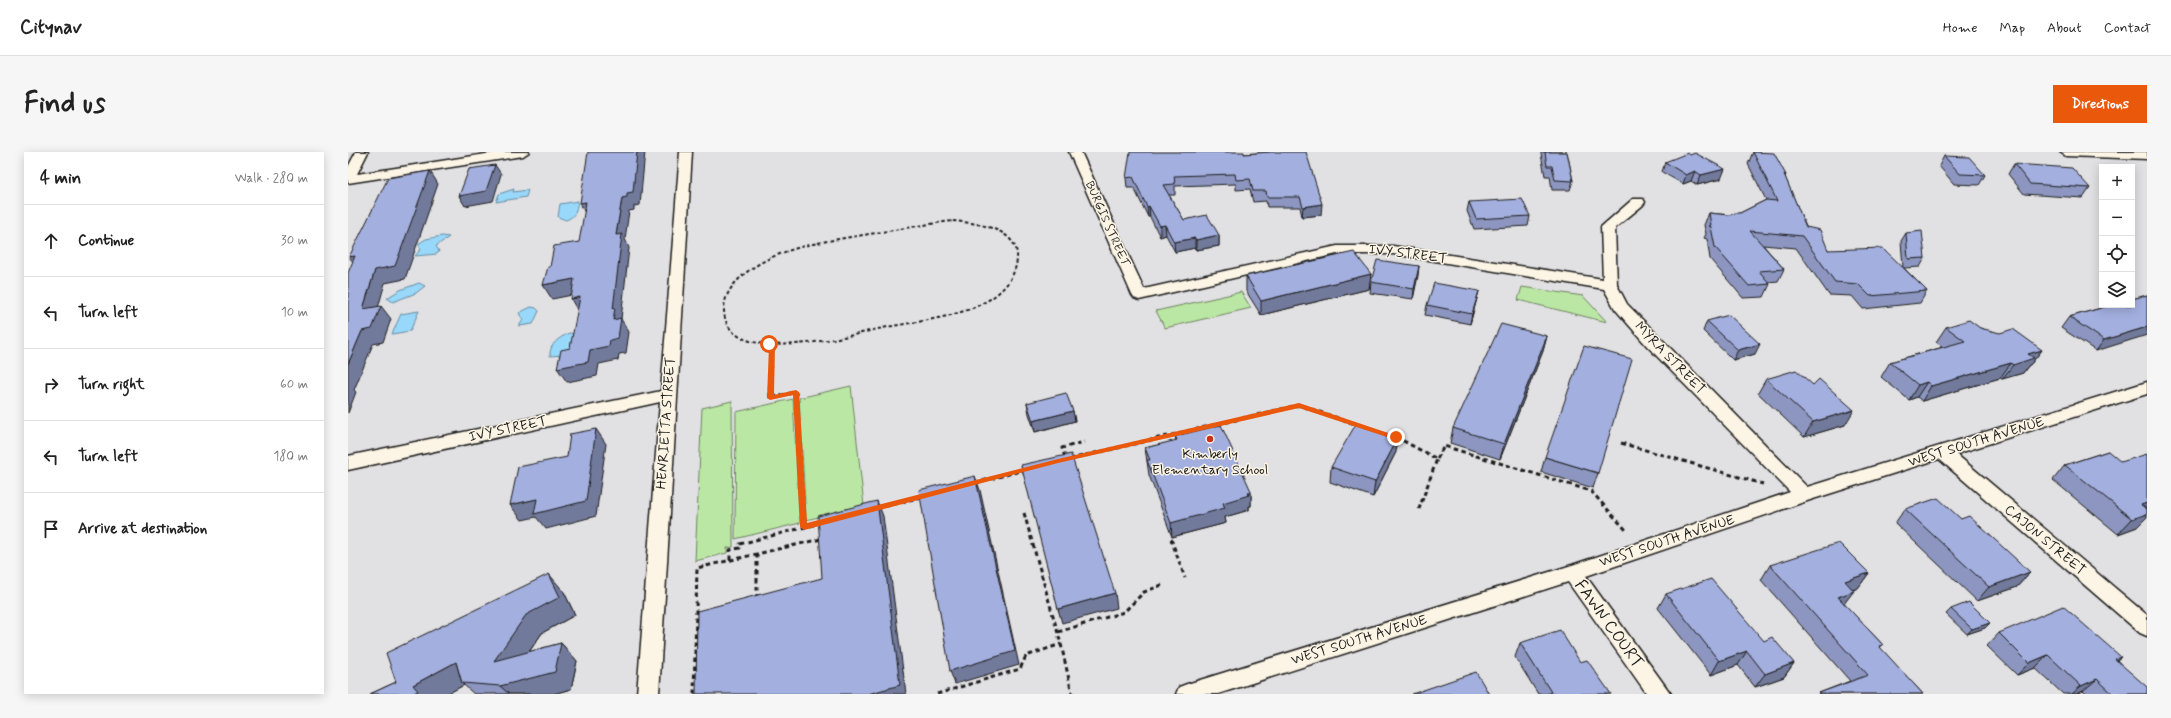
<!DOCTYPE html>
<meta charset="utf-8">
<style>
body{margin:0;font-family:Mynerve,sans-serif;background:#f6f6f6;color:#222}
.controls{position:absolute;right:12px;top:12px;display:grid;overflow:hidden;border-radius:0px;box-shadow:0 2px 10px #0003}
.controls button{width:36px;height:36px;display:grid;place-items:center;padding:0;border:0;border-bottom:1px solid #e0e0e0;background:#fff;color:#222;font:20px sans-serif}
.stop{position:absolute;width:12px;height:12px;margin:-9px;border:3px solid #ea580c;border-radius:50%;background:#fff}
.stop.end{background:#ea580c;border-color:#fff;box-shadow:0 1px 4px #0008}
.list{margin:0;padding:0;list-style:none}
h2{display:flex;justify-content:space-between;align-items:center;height:52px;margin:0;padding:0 16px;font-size:17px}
h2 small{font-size:13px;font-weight:400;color:#767676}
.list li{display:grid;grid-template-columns:26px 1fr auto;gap:12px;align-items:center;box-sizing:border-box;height:72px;padding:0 16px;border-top:1px solid #e0e0e0}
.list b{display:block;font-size:15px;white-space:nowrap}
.list em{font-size:13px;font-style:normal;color:#767676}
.icon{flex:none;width:22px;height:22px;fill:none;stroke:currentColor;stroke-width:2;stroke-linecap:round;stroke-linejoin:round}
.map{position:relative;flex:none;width:1799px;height:542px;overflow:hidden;border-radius:0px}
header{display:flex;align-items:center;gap:24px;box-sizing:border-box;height:56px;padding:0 20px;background:#fff;border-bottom:1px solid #e0e0e0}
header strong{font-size:19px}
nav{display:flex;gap:22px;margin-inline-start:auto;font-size:14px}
.intro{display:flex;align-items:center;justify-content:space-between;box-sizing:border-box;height:96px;padding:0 24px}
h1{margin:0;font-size:28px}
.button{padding:10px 18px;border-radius:0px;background:#ea580c;color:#fff;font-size:14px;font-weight:700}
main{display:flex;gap:24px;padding:0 24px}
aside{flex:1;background:#fff;border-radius:0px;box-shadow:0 2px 10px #0003}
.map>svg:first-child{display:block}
.green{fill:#bbe7a4;stroke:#6c8260}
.water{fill:#98d8fa;stroke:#668da1}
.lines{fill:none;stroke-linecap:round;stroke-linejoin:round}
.minor-casing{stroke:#1c1c1c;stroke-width:3}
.path-far1{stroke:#1c1c1c;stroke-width:2;stroke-dasharray:3.5 2.5;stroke-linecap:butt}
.path{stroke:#1c1c1c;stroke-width:3;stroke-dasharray:4.5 3.5;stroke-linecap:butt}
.minor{fill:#fcf5e5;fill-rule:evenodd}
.wall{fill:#8c96c0;stroke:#1c1c1c}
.shaded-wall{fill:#727a9c;stroke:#1c1c1c}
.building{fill:#a3afdf;stroke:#1c1c1c}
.route{fill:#ea580c}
.poi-dot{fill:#c8321e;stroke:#fcf5e5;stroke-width:1.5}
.labels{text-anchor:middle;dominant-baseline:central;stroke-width:3;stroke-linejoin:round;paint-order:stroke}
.far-street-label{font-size:12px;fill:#1c1c1c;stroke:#fcf5e5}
.street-label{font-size:14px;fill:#1c1c1c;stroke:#fcf5e5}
.poi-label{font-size:14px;fill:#1c1c1c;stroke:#fcf5e5}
.near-street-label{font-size:17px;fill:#1c1c1c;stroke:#fcf5e5}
</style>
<header>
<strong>Citynav</strong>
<nav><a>Home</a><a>Map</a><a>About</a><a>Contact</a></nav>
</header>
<div class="intro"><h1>Find us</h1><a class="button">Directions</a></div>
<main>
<aside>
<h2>4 min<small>Walk · 280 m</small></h2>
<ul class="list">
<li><svg class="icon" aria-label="ahead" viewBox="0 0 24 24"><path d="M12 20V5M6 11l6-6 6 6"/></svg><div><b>Continue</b></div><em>30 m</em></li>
<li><svg class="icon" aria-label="left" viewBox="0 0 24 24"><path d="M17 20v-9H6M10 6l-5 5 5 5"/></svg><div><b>Turn left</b></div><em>10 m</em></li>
<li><svg class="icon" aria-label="right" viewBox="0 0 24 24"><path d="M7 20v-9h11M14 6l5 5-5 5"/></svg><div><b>Turn right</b></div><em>60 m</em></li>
<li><svg class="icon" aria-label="left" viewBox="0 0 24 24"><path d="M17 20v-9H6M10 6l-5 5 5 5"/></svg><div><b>Turn left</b></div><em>180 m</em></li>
<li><svg class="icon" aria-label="arrive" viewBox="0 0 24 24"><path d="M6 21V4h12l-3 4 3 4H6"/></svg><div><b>Arrive at destination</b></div></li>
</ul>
</aside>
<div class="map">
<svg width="1799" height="542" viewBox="0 0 1799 542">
<rect width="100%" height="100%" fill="#e1e0e3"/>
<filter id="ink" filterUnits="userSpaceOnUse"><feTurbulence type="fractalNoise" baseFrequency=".025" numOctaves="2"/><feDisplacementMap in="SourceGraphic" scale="8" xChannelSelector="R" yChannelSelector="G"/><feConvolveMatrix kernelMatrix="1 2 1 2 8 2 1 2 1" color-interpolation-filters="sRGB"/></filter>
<g filter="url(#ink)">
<g class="green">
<polygon points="1174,135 1235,144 1259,170 1170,148"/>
<polygon points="893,140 903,156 817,176 808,159"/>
<polygon points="503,234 516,354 458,368 451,246"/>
<polygon points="445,247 452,371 387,387 388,260"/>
<polygon points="384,249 385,395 379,396 379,401 347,409 354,256"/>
</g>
<g class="water">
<polygon points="166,37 165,40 180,38 178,45 148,50 151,42"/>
<path d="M 230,49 C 228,59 228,64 218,68 L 210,65 L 212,52 Z"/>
<polygon points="94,84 101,85 88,94 91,99 89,102 67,104 73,97 70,92 78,87"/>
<polygon points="71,131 77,134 68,141 45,150 39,146 52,138"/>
<polygon points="183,155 188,156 191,159 185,172 171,174 175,168 171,161"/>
<polygon points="71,159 62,179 44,182 53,162"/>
<path d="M 221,181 L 228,182 L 222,191 L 228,190 L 215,203 L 202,204 C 201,192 211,186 221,181 Z"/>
</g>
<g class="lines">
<g class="minor-casing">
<g id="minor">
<polygon points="8,0 20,0 9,22 151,0 181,0 175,4 0,31 0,15"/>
<polygon points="332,0 344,0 311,542 289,542 312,250 0,318 0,304 313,239"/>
<polygon points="721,0 733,0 796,137 989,94 1045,94 1255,127 1253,75 1285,47 1295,47 1297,50 1295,53 1267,76 1269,133 1279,152 1459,335 1799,230 1799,242 1608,302 1799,463 1799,484 1792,481 1591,307 1462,348 1238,424 1323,542 1299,542 1220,430 870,542 828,542 831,535 839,532 1224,413 1442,340 1299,194 1267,157 1256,137 1045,102 989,102 791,148 786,146 784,143"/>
<polygon points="1712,0 1799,0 1799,7 1718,4"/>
</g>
</g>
<g class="path-far1">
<path d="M 605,69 C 625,71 660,74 668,97 C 670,103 669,111 667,117 C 652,161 584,167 545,174 C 532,176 518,180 505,183 C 476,189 377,211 376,158 C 376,139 391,125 406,115 C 440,93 481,89 521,82 C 549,78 577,72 605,69 Z"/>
<polyline points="422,234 424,192"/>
</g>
<g class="path">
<polyline points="422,233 422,246 448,240 456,375"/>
<polyline points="1048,285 1089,307 1071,357"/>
<polyline points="1273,291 1415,332"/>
<polyline points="717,305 714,296 736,290"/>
<polyline points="722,307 951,253 1013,274"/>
<polyline points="1089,307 1096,294 1243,339 1278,378"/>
<polyline points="627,331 676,318"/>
<polyline points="530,356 573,345"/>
<polyline points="676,361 713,492 724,541"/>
<polyline points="823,387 837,426"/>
<polyline points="409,402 409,445"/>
<polyline points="382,408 382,398 392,396 392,392 473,371"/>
<polyline points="710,480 776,460 796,440 814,433"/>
<polyline points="346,542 349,416 473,387"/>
<polyline points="589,542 672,517 678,504 713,492"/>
</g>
<use href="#minor" class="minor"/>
</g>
<g class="wall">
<polygon points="922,0 973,63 954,65 952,55 919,55 918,49 905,50 902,37 888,38 888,32 827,34 827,43 821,43 836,68 871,83 871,94 848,98 847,96 827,100 818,83 812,85 802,65 800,65 786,36 779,36 778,26 896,2"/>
<polygon points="1193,0 1219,0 1225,29 1222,38 1204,38 1202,24 1197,24 1193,2"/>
<polygon points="1405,0 1438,23 1437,25 1458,75 1480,98 1555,115 1553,89 1558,81 1577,106 1572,115 1556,116 1579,139 1572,151 1515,157 1504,144 1481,143 1448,96 1415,93 1436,117 1430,129 1420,130 1422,132 1416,145 1395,146 1362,107 1359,87 1356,86 1358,82 1356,73 1361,61 1382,63 1392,61 1418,48 1400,12"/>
<polygon points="1596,4 1637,23 1631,33 1606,32 1591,14"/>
<polygon points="1317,10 1373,27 1349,33 1343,29 1335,32 1314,20"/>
<polygon points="1666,12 1742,36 1735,46 1676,42 1660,22"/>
<polygon points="1121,50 1182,64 1180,74 1126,77 1119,59"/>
<polygon points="1071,114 1065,147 1022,141 1023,130"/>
<polygon points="1023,122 1021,137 913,163 898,139 898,124"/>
<polygon points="1131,139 1122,172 1077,163 1079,153"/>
<polygon points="1799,143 1748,199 1713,176 1721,165"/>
<polygon points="1359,169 1407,202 1385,208 1355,179"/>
<polygon points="1598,175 1632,176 1694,198 1683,212 1680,214 1675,221 1654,227 1652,226 1574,249 1569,245 1561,248 1533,225 1542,210 1595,195 1588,190"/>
<polygon points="1199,184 1195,199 1152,307 1102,291 1105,276"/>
<polygon points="1418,227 1497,273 1456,285 1410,241"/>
<polygon points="679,251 725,259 727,269 687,280 681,262"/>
<polygon points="827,284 903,339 903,354 901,354 901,358 877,365 878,371 824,385 801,323 797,296 828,289"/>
<polygon points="1760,299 1789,375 1770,382 1705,328 1717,313"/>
<polygon points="1048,300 1025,345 982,330 983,315"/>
<polygon points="1197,305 1250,321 1245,336 1193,320"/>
<polygon points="1557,357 1613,367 1682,420 1669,435 1629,449 1547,371"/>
<polygon points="1422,413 1521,421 1510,436 1505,438 1496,452 1535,493 1532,496 1575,542 1470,542 1471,541 1502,529 1413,428"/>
<polygon points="216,440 227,463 194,481 181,500 213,491 229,509 223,537 205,542 126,542 116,533 99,542 22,542 48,530"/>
<polygon points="1318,442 1416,489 1446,511 1436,525 1407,535 1390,513 1363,523 1310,456"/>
<polygon points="1603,457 1637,476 1619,482 1598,462"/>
<polygon points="1651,481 1773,505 1769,508 1799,542 1738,542 1735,539 1729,542 1715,542 1687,516 1669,523 1639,494"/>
<polygon points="1172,491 1232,510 1263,542 1190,542 1167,505"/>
</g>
<g class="shaded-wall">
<polygon points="289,0 297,0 292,53 286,54 286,58 281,59 277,87 281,96 273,167 281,180 278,201 271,202 270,208 251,212 249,224 219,230 209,216 242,198 265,168 265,157 268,83 274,46 279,41"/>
<polygon points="147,13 153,22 145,49 117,54 111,44"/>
<polygon points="1377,17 1373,27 1349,33 1353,23"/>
<polygon points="82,19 90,32 57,127 37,131 26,170 15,157 27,118"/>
<polygon points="1347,19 1343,29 1335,32 1338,23"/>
<polygon points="238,50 239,65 232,51"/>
<polygon points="974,52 973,63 954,65 955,55"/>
<polygon points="801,54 802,65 800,65 799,55"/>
<polygon points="817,73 818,83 812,85 812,74"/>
<polygon points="871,83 871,94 848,98 848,88"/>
<polygon points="847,86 847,96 827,100 826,90"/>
<polygon points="7,104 12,118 1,105"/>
<polygon points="1071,114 1070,124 1065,147 1066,137"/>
<polygon points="1023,122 1021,137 913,163 913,149"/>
<polygon points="226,127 234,141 204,147 195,133"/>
<polygon points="1131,139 1122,172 1124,162"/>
<polygon points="232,145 231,161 223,147"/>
<polygon points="33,154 43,167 35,190 25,192 6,238 8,240 0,261 0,212 14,179"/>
<polygon points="1799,175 1799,183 1748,199 1756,188"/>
<polygon points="1199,184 1195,199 1152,307 1156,292"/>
<polygon points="1412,192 1407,202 1385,208 1390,198"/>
<polygon points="1694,198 1683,212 1680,214 1675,221 1654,227 1665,213 1680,202"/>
<polygon points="1663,211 1652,226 1574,249 1583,234"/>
<polygon points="1579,230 1569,245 1561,248 1570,233"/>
<polygon points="1506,258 1497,273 1456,285 1465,270"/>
<polygon points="725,259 727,269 687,280 685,269"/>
<polygon points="248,277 258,292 248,364 198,377 188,365 174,368 162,353 189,347"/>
<polygon points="1050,286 1048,300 1025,345 1027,330"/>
<polygon points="627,324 632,338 671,513 607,532 602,519"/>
<polygon points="903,339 903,354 901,354 901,358 877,365 878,371 824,385 823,371"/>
<polygon points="529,349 535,364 558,542 520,542"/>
<polygon points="1799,351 1799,361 1793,353"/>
<polygon points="1799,362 1799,365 1789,375 1770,382 1784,367"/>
<polygon points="1682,420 1669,435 1629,449 1641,435"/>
<polygon points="1521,421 1510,436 1486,444 1497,429"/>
<polygon points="201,422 216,440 227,463 194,481 163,526 146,509"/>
<polygon points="1506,439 1495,453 1490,445"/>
<polygon points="767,441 769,456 714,471 710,457"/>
<polygon points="1642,471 1637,476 1619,482 1624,477"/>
<polygon points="213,491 229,509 223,537 205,542 161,542 152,534"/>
<polygon points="1399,499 1390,513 1363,523 1371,509"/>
<polygon points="1700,503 1687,516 1669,523 1681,511"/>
<polygon points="108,510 114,531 116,533 99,542 64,542 65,533"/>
<polygon points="1446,511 1436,525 1407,535 1417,522"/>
<polygon points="1749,527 1735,539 1729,542 1724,542 1733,534"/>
</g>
<g class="building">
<polygon points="240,0 289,0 285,40 279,41 279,45 274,46 268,83 274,82 265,157 267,156 265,168 273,166 270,186 262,188 261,194 242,198 240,210 209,216 213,198 222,196 232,145 223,147 226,127 195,133 200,115 202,115 206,94 231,90 238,50 232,51"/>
<polygon points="782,0 896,0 896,2 922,0 958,0 974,52 955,55 952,45 919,45 918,39 905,39 902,27 888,28 887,22 826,24 827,32 815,33 836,68 859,63 871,83 848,88 847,86 826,90 817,73 812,74 801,54 799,55 785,25 778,26"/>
<polygon points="1197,0 1219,0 1225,29 1207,28 1204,14 1199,14"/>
<polygon points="1405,0 1426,1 1438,23 1436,22 1458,75 1472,78 1480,98 1535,96 1579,139 1522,144 1510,132 1487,130 1454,84 1402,79 1436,117 1411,119 1422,132 1401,134 1367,95 1363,75 1361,74 1363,73 1361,61 1382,63 1387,61 1392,61 1418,48 1429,49"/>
<polygon points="1340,1 1342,3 1347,1 1377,17 1353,23 1347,19 1338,23 1317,10"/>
<polygon points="1596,4 1621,5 1637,23 1612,22"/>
<polygon points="1666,12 1724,16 1742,36 1682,32"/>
<polygon points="147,13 138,39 111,44 121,17"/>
<polygon points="82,19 47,114 27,118 15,157 33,154 24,177 14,179 0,212 0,121 7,104 1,105 40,26"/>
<polygon points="1174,47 1182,64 1128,67 1121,50"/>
<polygon points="1574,79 1577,106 1560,107 1558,81"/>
<polygon points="1006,100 1023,122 913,149 898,124"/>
<polygon points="1029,108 1071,114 1066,137 1023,130"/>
<polygon points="1086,131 1131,139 1124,162 1079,153"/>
<polygon points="1799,143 1799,175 1756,188 1721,165 1764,153 1784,153 1784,147"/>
<polygon points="1381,163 1412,192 1390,198 1359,169"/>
<polygon points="1621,168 1632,176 1652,181 1665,177 1694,198 1680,202 1686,206 1665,213 1663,211 1583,234 1579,230 1570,233 1542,210 1617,189 1598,175"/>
<polygon points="1153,172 1199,184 1156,292 1105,276"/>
<polygon points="1236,194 1284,207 1250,321 1197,305"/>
<polygon points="1448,218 1465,233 1471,227 1506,258 1465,270 1418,227"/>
<polygon points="718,241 725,259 685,269 679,251"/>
<polygon points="1008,272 1050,286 1027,330 983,315"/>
<polygon points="873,273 903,339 900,340 901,343 875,351 877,356 823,371 799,308 802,308 797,296 829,288 827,284"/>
<polygon points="248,277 238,349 186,362 189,347 162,353 170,315 219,305 222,282"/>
<polygon points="1760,299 1773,310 1799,302 1799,351 1793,353 1799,357 1799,362 1784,367 1717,313"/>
<polygon points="723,302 767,441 710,457 673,313"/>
<polygon points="627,324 667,499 602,519 571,338"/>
<polygon points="1590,346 1613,367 1621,364 1682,420 1641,435 1557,357"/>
<polygon points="529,349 552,533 520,542 348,542 349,459 474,426 470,364"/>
<polygon points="1491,391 1521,421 1497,429 1506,439 1490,445 1535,493 1531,494 1575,542 1472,542 1471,541 1520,523 1422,413"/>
<polygon points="201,422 212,445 178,463 146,509 213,491 207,520 152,534 114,531 108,510 65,533 70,539 64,542 22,542 48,530 38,501"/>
<polygon points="1363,427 1416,489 1424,485 1446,511 1417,522 1399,499 1371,509 1318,442"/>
<polygon points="1621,450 1642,471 1624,477 1603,457"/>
<polygon points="1715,454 1773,505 1767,507 1799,535 1799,542 1765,542 1749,527 1733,534 1700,503 1681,511 1651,481"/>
<polygon points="1212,478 1232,510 1239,508 1263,542 1199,542 1203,540 1172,491"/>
<polygon points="1128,520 1141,542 1064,542"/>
</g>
</g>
<polygon class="route" points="421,190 427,192 426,243 448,238 451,240 459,371 710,307 951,251 1052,285 1048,288 951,256 710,311 456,378 452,375 445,243 422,248 419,246 421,194 418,192"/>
<circle class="poi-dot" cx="862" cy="287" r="4"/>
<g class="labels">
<g class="far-street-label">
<text transform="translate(759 72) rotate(66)">BURGIS STREET</text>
</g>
<g class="street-label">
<text transform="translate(1060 102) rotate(7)">IVY STREET</text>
<text transform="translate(1322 206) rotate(46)">MYRA STREET</text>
<text transform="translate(318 271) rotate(-86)">HENRIETTA STREET</text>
<text transform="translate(160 277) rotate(-12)">IVY STREET</text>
<text transform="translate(1628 290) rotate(-17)">WEST SOUTH AVENUE</text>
<text transform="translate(1697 388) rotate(40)">CAJON STREET</text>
<text transform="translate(1319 389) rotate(-18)">WEST SOUTH AVENUE</text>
<text transform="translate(1011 488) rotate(-17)">WEST SOUTH AVENUE</text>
</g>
<g class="poi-label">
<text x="862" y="302">Kimberly<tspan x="862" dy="16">Elementary School</tspan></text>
</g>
<g class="near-street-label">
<text transform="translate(1261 472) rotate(54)">FAWN COURT</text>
</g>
</g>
</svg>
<div class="controls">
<button>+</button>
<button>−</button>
<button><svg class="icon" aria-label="locate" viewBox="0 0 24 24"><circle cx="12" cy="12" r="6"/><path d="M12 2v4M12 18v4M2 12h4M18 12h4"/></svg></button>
<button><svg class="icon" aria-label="layers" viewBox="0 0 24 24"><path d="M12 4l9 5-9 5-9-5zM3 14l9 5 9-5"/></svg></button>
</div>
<div class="stop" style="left:421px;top:192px"></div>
<div class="stop end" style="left:1048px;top:285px"></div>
</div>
</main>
